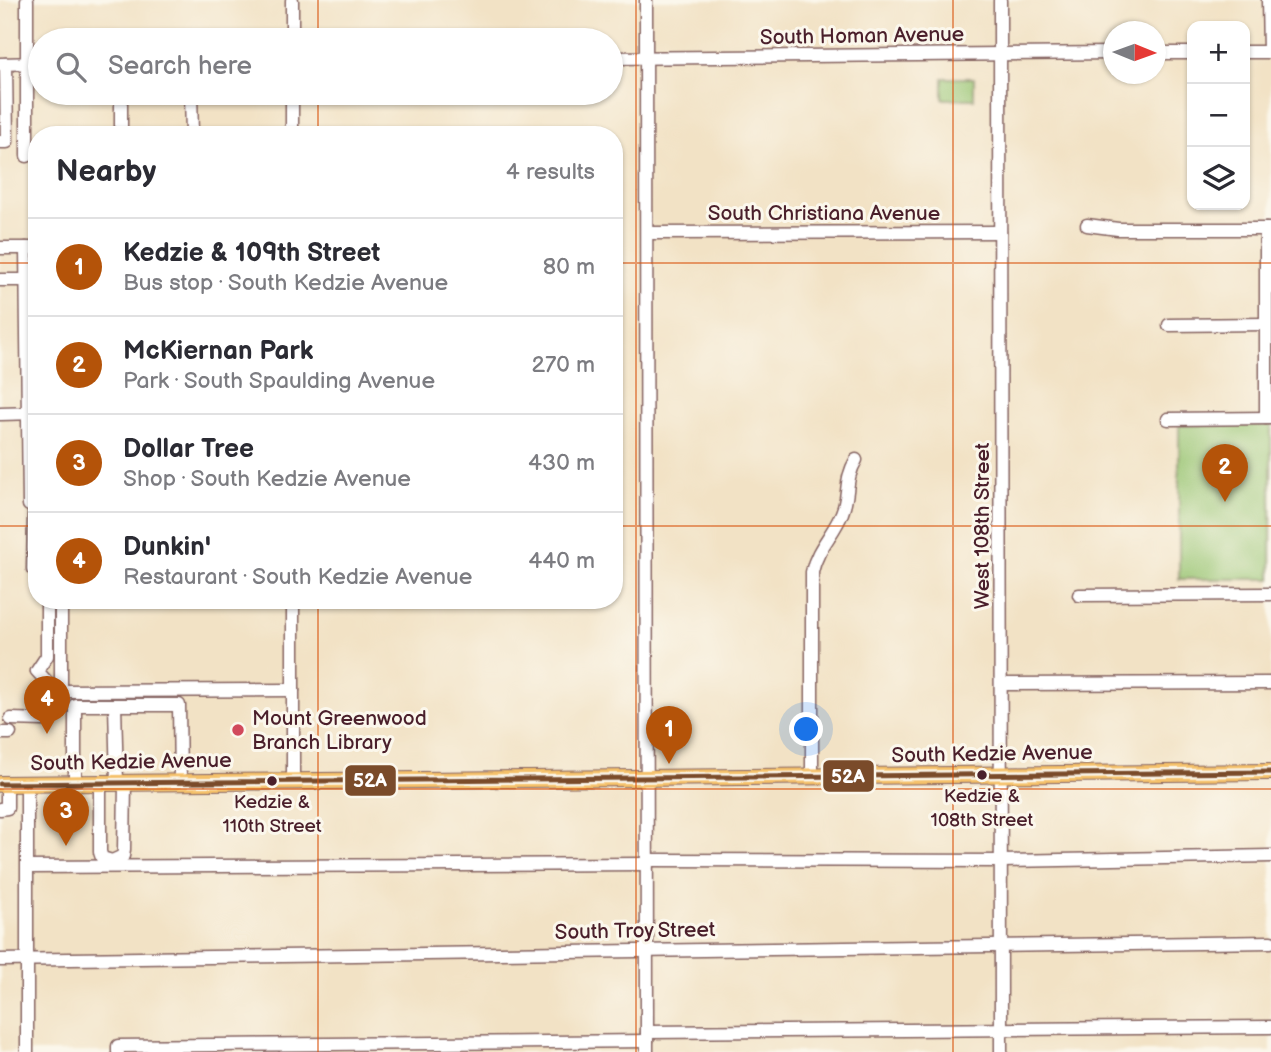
<!DOCTYPE html>
<meta charset="utf-8">
<style>
body{margin:0;font-family:"Balsamiq Sans",sans-serif;background:#f2f2f3;color:#2b2b33}
.controls{position:absolute;right:21px;top:21px;display:grid;overflow:hidden;border-radius:14px;box-shadow:0 2px 5px #0004}
.controls button{width:63px;height:63px;display:grid;place-items:center;padding:0;border:0;border-bottom:2px solid #e1e1e2;background:#fff;color:#2b2b33;font:35px sans-serif}
.compass{position:absolute;left:1103px;top:21px;width:63px;height:63px;border-radius:50%;background:#fff;box-shadow:0 2px 5px #0004;rotate:91deg}
.you{position:absolute;left:807px;top:730px;width:24px;height:24px;margin:-18px;border:5px solid #fff;border-radius:50%;background:#1a73e8;box-shadow:0 0 0 10px #1a73e833}
.badge{display:grid;place-items:center;width:46px;height:46px;border-radius:50%;background:#b45309;color:#fff;font-size:23px;font-weight:700}
.pin{position:absolute;translate:-50% -58px;filter:drop-shadow(0 2px 4px #0008)}
.pin::after{content:'';position:absolute;top:37px;width:24px;height:21px;background:inherit;clip-path:polygon(0 0,100% 0,50% 100%)}
.list{margin:0;padding:0;list-style:none}
h2{display:flex;justify-content:space-between;align-items:center;height:91px;margin:0;padding:0 28px;font-size:30px}
h2 small{font-size:23px;font-weight:400;color:#7c7c81}
.list li{display:grid;grid-template-columns:46px 1fr auto;gap:21px;align-items:center;box-sizing:border-box;height:98px;padding:0 28px;border-top:2px solid #e1e1e2}
.list b{display:block;font-size:26px;white-space:nowrap}
.list p{margin:0;font-size:23px;white-space:nowrap;color:#7c7c81}
.list em{font-size:23px;font-style:normal;color:#7c7c81}
.icon{flex:none;width:38px;height:38px;fill:none;stroke:currentColor;stroke-width:2;stroke-linecap:round;stroke-linejoin:round}
.map{position:relative;flex:none;width:1271px;height:1052px;overflow:hidden}
.search{position:absolute;background:#fff;box-shadow:0 2px 5px #0004;left:28px;top:28px;width:595px;height:77px;display:flex;align-items:center;gap:18px;box-sizing:border-box;padding:0 24px;border-radius:38px;color:#7c7c81;font-size:26px}
.panel{position:absolute;background:#fff;box-shadow:0 2px 5px #0004;left:28px;top:126px;width:595px;height:483px;border-radius:28px}
.map>svg:first-child{display:block}
.green{fill:#99c572;stroke:#72724e;stroke-width:2}
.lines{fill:none;stroke-linecap:round;stroke-linejoin:round}
.minor-casing{stroke:#856361;stroke-width:15}
.major-casing{stroke:#856361;stroke-width:18}
.minor{stroke:#fff;stroke-width:12}
.major{stroke:#f5c16b;stroke-width:16}
.bus-1-casing{stroke:#fbf7ec;stroke-width:10}
.bus-1{stroke:#7a4b2a;stroke-width:5}
.grid{fill:none;stroke:#d8530f;stroke-width:2;stroke-opacity:0.55}
.poi-dot{fill:#d1495b;stroke:#fbf7ec;stroke-width:2.5}
.bus-dot{fill:#4a1f2b;stroke:#fbf7ec;stroke-width:2.5}
.labels{text-anchor:middle;dominant-baseline:central;stroke-width:6;stroke-linejoin:round;paint-order:stroke}
.bus-label{font-size:19px;fill:#4a1f2b;stroke:#fbf7ec}
.street-label{font-size:21px;fill:#4a1f2b;stroke:#fbf7ec}
.poi-label{font-size:21px;fill:#4a1f2b;stroke:#fbf7ec;text-anchor:start}
.line-badge{stroke:#fbf7ec;stroke-width:2.5}
.badge-label{font-size:19px;text-anchor:middle;font-weight:bold;fill:#fff}
</style>
<div class="map">
<svg width="1271" height="1052" viewBox="0 0 1271 1052">
<rect width="100%" height="100%" fill="#fbf7ec"/>
<filter id="ink" filterUnits="userSpaceOnUse"><feTurbulence type="fractalNoise" baseFrequency=".0143" numOctaves="2"/><feDisplacementMap in="SourceGraphic" scale="14" xChannelSelector="R" yChannelSelector="G"/><feConvolveMatrix kernelMatrix="1 2 1 2 8 2 1 2 1" color-interpolation-filters="sRGB"/></filter>
<filter id="wash" filterUnits="userSpaceOnUse"><feTurbulence type="fractalNoise" baseFrequency=".00686" numOctaves="4" result="noise"/><feDisplacementMap in="SourceGraphic" scale="28" xChannelSelector="R" yChannelSelector="G"/><feGaussianBlur stdDeviation="1.57" result="paint"/><feColorMatrix in="noise" values="0 0 0 0 0 0 0 0 0 0 0 0 0 0 0 0 0 1.4 0 .05"/><feComposite in="paint" operator="in"/></filter>
<g filter="url(#wash)">
<rect width="100%" height="100%" fill="#f2e2c5"/>
<g class="green">
<rect x="943" y="78" width="31" height="21"/>
<rect x="1179" y="425" width="92" height="154"/>
</g>
</g>
<g filter="url(#ink)">
<g class="lines">
<g class="minor-casing">
<g id="minor">
<polyline points="27,0 27,156"/>
<polyline points="292,0 292,40"/>
<polyline points="646,0 647,1052"/>
<polyline points="1000,0 1001,1052"/>
<polyline points="1268,0 1269,52"/>
<polyline points="1245,52 1271,52"/>
<polyline points="1156,53 1192,53"/>
<polyline points="611,58 1114,53"/>
<polyline points="0,64 40,63"/>
<polyline points="121,93 121,135"/>
<polyline points="191,93 192,135"/>
<polyline points="292,93 292,135"/>
<polyline points="0,142 7,142 6,64"/>
<polyline points="1087,225 1118,229 1271,229"/>
<polyline points="1266,229 1266,418"/>
<polyline points="647,233 1000,232"/>
<polyline points="0,248 37,248"/>
<polyline points="26,248 29,505 37,505"/>
<polyline points="0,280 27,280"/>
<polyline points="1169,325 1266,324"/>
<polyline points="0,414 37,413"/>
<polyline points="1168,419 1271,418"/>
<polyline points="34,514 33,569 37,572"/>
<polyline points="1079,595 1271,594"/>
<polyline points="61,600 61,691 293,690"/>
<polyline points="1002,684 1271,683"/>
<polyline points="115,705 117,783"/>
<polyline points="11,719 44,720 51,713 49,684 37,671 47,656 47,600"/>
<polyline points="0,733 10,733"/>
<path d="M 812,777 L 812,572 C 817,548 834,534 842,513 C 850,494 844,480 856,460"/>
<polyline points="293,781 293,600"/>
<polyline points="100,783 100,852 102,858 112,861 123,856 124,850 125,783"/>
<polyline points="27,784 27,1052"/>
<polyline points="75,784 75,705 179,705 180,783"/>
<polyline points="0,809 7,808 7,784"/>
<polyline points="647,860 1002,861 1271,856"/>
<polyline points="28,867 647,864"/>
<polyline points="0,960 1271,942"/>
<polyline points="647,1032 1271,1027"/>
<polyline points="118,1052 118,1046 647,1041"/>
</g>
</g>
<g class="major-casing">
<polyline id="major" points="0,784 1271,772"/>
</g>
<use href="#minor" class="minor"/>
<use href="#major" class="major"/>
<g class="bus-1-casing">
<polyline id="bus-1" points="0,784 1271,772"/>
</g>
<use href="#bus-1" class="bus-1"/>
</g>
</g>
<path class="grid" d="M 318,0 L 318,40M 636,0 L 636,1052M 953,0 L 953,1052M 318,93 L 318,135M 0,263 L 37,263M 614,263 L 1271,263M 0,526 L 37,526M 614,526 L 1271,526M 318,600 L 318,1052M 0,789 L 1271,789"/>
<circle class="poi-dot" cx="238" cy="730" r="7"/>
<g class="bus-dot">
<circle cx="982" cy="775" r="6"/>
<circle cx="272" cy="781" r="6"/>
</g>
<g class="labels">
<g class="bus-label">
<text x="982" y="796">Kedzie &amp;<tspan x="982" dy="24">108th Street</tspan></text>
<text x="272" y="802">Kedzie &amp;<tspan x="272" dy="24">110th Street</tspan></text>
</g>
<g class="street-label">
<text transform="translate(862 36) rotate(-1)">South Homan Avenue</text>
<text x="824" y="213">South Christiana Avenue</text>
<text transform="translate(982 526) rotate(-90)">West 108th Street</text>
<text transform="translate(992 754) rotate(-1)">South Kedzie Avenue</text>
<text transform="translate(131 762) rotate(-1)">South Kedzie Avenue</text>
<text transform="translate(635 931) rotate(-1)">South Troy Street</text>
</g>
<g class="poi-label">
<text x="252" y="718">Mount Greenwood<tspan x="252" dy="24">Branch Library</tspan></text>
</g>
</g>
<g class="line-badge">
<rect x="822" y="759" width="53" height="34" rx="7" fill="#7a4b2a"/>
<rect x="344" y="764" width="53" height="33" rx="7" fill="#7a4b2a"/>
</g>
<g class="badge-label">
<text x="848" y="783">52A</text>
<text x="370" y="787">52A</text>
</g>
</svg>
<div class="controls">
<button>+</button>
<button>−</button>
<button><svg class="icon" aria-label="layers" viewBox="0 0 24 24"><path d="M12 4l9 5-9 5-9-5zM3 14l9 5 9-5"/></svg></button>
</div>
<svg class="compass" viewBox="-18 -18 36 36"><path d="M0-13l5 13h-10z" fill="#e53935"/><path d="M0 13l5-13h-10z" fill="#7c7c81"/></svg>
<div class="you"></div>
<div class="pin badge" style="left:669px;top:764px">1</div>
<div class="pin badge" style="left:1225px;top:502px">2</div>
<div class="pin badge" style="left:66px;top:846px">3</div>
<div class="pin badge" style="left:47px;top:734px">4</div>
<div class="search"><svg class="icon" aria-label="search" viewBox="0 0 24 24"><circle cx="10" cy="10" r="6"/><path d="M15 15l6 6"/></svg>Search here</div>
<section class="panel">
<h2>Nearby<small>4 results</small></h2>
<ul class="list">
<li><span class="badge">1</span><div><b>Kedzie &amp; 109th Street</b><p>Bus stop · South Kedzie Avenue</p></div><em>80 m</em></li>
<li><span class="badge">2</span><div><b>McKiernan Park</b><p>Park · South Spaulding Avenue</p></div><em>270 m</em></li>
<li><span class="badge">3</span><div><b>Dollar Tree</b><p>Shop · South Kedzie Avenue</p></div><em>430 m</em></li>
<li><span class="badge">4</span><div><b>Dunkin'</b><p>Restaurant · South Kedzie Avenue</p></div><em>440 m</em></li>
</ul>
</section>
</div>
